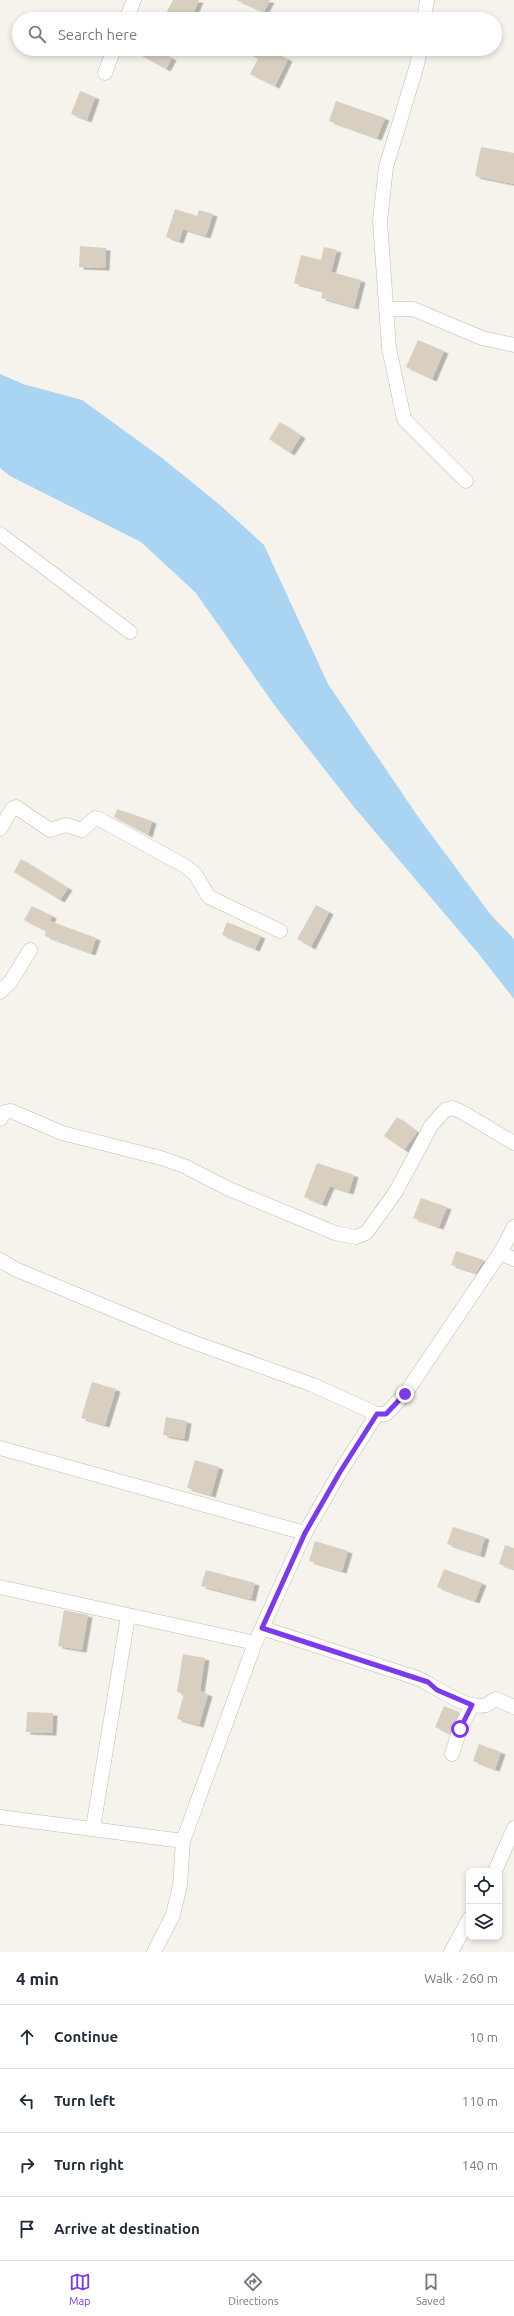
<!DOCTYPE html>
<meta charset="utf-8">
<style>
body{margin:0;font-family:Ubuntu,sans-serif;background:#f6f6f7;color:#1f2937}
.controls{position:absolute;right:12px;bottom:12px;display:grid;overflow:hidden;border-radius:8px;box-shadow:0 2px 6px #0003}
.controls button{width:36px;height:36px;display:grid;place-items:center;padding:0;border:0;border-bottom:1px solid #e0e1e3;background:#fff;color:#1f2937;font:20px sans-serif}
.stop{position:absolute;width:12px;height:12px;margin:-9px;border:3px solid #7c3aed;border-radius:50%;background:#fff}
.stop.end{background:#7c3aed;border-color:#fff;box-shadow:0 1px 4px #0008}
.list{margin:0;padding:0;list-style:none}
h2{display:flex;justify-content:space-between;align-items:center;height:52px;margin:0;padding:0 16px;font-size:17px}
h2 small{font-size:13px;font-weight:400;color:#747a83}
.list li{display:grid;grid-template-columns:26px 1fr auto;gap:12px;align-items:center;box-sizing:border-box;height:64px;padding:0 16px;border-top:1px solid #e0e1e3}
.list b{display:block;font-size:15px;white-space:nowrap}
.list em{font-size:13px;font-style:normal;color:#747a83}
.icon{flex:none;width:22px;height:22px;fill:none;stroke:currentColor;stroke-width:2;stroke-linecap:round;stroke-linejoin:round}
.map{position:relative;flex:none;width:514px;height:1952px;overflow:hidden}
.search{position:absolute;background:#fff;box-shadow:0 2px 6px #0003;left:12px;right:12px;top:12px;height:44px;display:flex;align-items:center;gap:10px;box-sizing:border-box;padding:0 14px;border-radius:22px;color:#747a83;font-size:15px}
.sheet{height:308px;background:#fff}
nav{display:flex;justify-content:space-around;align-items:center;box-sizing:border-box;height:56px;border-top:1px solid #e0e1e3;background:#fff;font-size:11px;color:#747a83}
nav a{display:grid;justify-items:center;gap:2px}
nav .on{color:#7c3aed}
.map>svg:first-child{display:block}
.water{fill:#a9d4f2}
.building{fill:#d8cfc1;filter:url(#shadow)}
.lines{fill:none;stroke-linecap:round;stroke-linejoin:round}
.minor-casing{stroke:#c2bbae;stroke-width:15}
.minor{stroke:#fff;stroke-width:14}
.route{stroke:#7c3aed;stroke-width:5}
</style>
<div class="map">
<svg width="514" height="1952" viewBox="0 0 514 1952">
<defs>
<filter id="shadow"><feDropShadow dx="4.5" dy="2.5" stdDeviation="0" flood-color="#0004"/></filter>
</defs>
<rect width="100%" height="100%" fill="#f6f3ec"/>
<polygon class="water" points="0,374 23,384 82,400 162,458 220,505 264,545 328,684 421,821 491,915 514,939 514,999 478,953 354,807 275,706 196,593 141,542 10,476 0,468"/>
<g class="building">
<polygon points="173,0 199,0 191,19 163,19"/>
<polygon points="236,0 270,0 264,12"/>
<polygon points="130,49 155,49 172,58 166,69"/>
<polygon points="242,49 267,49 288,59 275,86 250,74 258,59"/>
<polygon points="80,91 95,97 87,120 71,114"/>
<polygon points="336,101 385,118 377,138 329,121"/>
<polygon points="481,147 514,153 514,184 475,176"/>
<polygon points="175,209 197,216 199,210 213,214 206,236 183,229 179,241 166,237"/>
<polygon points="80,246 106,248 105,268 79,267"/>
<polygon points="324,247 337,250 331,272 361,280 354,307 321,298 323,291 294,283 301,255 321,260"/>
<polygon points="418,340 444,351 432,379 406,367"/>
<polygon points="280,422 301,436 290,453 269,439"/>
<polygon points="117,809 152,821 148,835 114,817"/>
<polygon points="21,859 68,888 60,900 14,872"/>
<polygon points="316,905 329,912 311,947 297,939"/>
<polygon points="32,906 52,916 50,921 96,938 91,953 45,936 46,931 24,920"/>
<polygon points="227,922 261,936 255,949 222,935"/>
<polygon points="397,1117 417,1132 404,1150 384,1136"/>
<polygon points="317,1163 354,1175 349,1192 330,1186 322,1204 304,1197"/>
<polygon points="421,1198 447,1207 439,1227 413,1218"/>
<polygon points="456,1251 484,1260 476,1273 451,1265"/>
<polygon points="92,1382 116,1389 105,1425 81,1418"/>
<polygon points="166,1417 187,1421 184,1439 163,1435"/>
<polygon points="195,1460 219,1467 211,1495 187,1488"/>
<polygon points="453,1527 485,1537 480,1555 447,1544"/>
<polygon points="315,1541 348,1551 342,1571 309,1561"/>
<polygon points="505,1545 514,1548 514,1569 499,1564"/>
<polygon points="444,1569 482,1583 475,1601 437,1587"/>
<polygon points="206,1570 255,1583 251,1599 201,1586"/>
<polygon points="64,1610 88,1615 82,1650 58,1646"/>
<polygon points="183,1654 205,1658 200,1691 208,1694 199,1725 177,1719 184,1694 177,1692"/>
<polygon points="444,1706 459,1712 450,1734 435,1727"/>
<polygon points="27,1712 53,1713 52,1733 26,1732"/>
<polygon points="479,1744 501,1752 495,1769 473,1761"/>
</g>
<g class="lines">
<g class="minor-casing">
<g id="minor">
<polyline points="126,19 134,0"/>
<polyline points="424,19 427,0"/>
<polyline points="420,49 417,65 386,167 380,221 389,348 404,419 466,481"/>
<polyline points="105,73 114,49"/>
<polyline points="387,309 413,309 482,338 514,345"/>
<polyline points="0,534 130,632"/>
<polyline points="0,829 12,809 16,807 50,830 66,825 82,830 95,818 99,819 185,866 195,874 209,897 280,931"/>
<polyline points="0,992 11,981 30,950"/>
<polyline points="0,1119 5,1112 11,1111 62,1133 161,1158 184,1166 229,1189 335,1233 356,1237 366,1233 395,1193 431,1126 445,1110 452,1108 462,1112 514,1143"/>
<polyline points="500,1253 514,1259"/>
<polyline points="0,1260 15,1269 179,1337 313,1385 377,1414"/>
<polyline points="0,1448 305,1533"/>
<polyline points="0,1587 255,1643"/>
<path d="M 262,1628 L 417,1678 C 434,1685 466,1711 486,1705 C 489,1704 492,1700 496,1699 L 514,1707"/>
<polyline points="452,1754 460,1729 472,1705"/>
<polyline points="0,1817 183,1841"/>
<polyline points="93,1828 128,1616"/>
<polyline points="495,1871 514,1828"/>
<polyline points="154,1952 173,1915 180,1885 183,1841 255,1643 305,1533 340,1472 377,1414 386,1414 405,1394 500,1253 514,1227"/>
<polyline points="451,1952 469,1919"/>
</g>
</g>
<use href="#minor" class="minor"/>
</g>
<g class="lines">
<polyline class="route" points="405,1394 386,1414 377,1414 340,1472 305,1533 262,1628 428,1682 437,1690 472,1705 460,1729"/>
</g>
</svg>
<div class="controls">
<button><svg class="icon" aria-label="locate" viewBox="0 0 24 24"><circle cx="12" cy="12" r="6"/><path d="M12 2v4M12 18v4M2 12h4M18 12h4"/></svg></button>
<button><svg class="icon" aria-label="layers" viewBox="0 0 24 24"><path d="M12 4l9 5-9 5-9-5zM3 14l9 5 9-5"/></svg></button>
</div>
<div class="stop" style="left:460px;top:1729px"></div>
<div class="stop end" style="left:405px;top:1394px"></div>
<div class="search"><svg class="icon" aria-label="search" viewBox="0 0 24 24"><circle cx="10" cy="10" r="6"/><path d="M15 15l6 6"/></svg>Search here</div>
</div>
<section class="sheet">
<h2>4 min<small>Walk · 260 m</small></h2>
<ul class="list">
<li><svg class="icon" aria-label="ahead" viewBox="0 0 24 24"><path d="M12 20V5M6 11l6-6 6 6"/></svg><div><b>Continue</b></div><em>10 m</em></li>
<li><svg class="icon" aria-label="left" viewBox="0 0 24 24"><path d="M17 20v-9H6M10 6l-5 5 5 5"/></svg><div><b>Turn left</b></div><em>110 m</em></li>
<li><svg class="icon" aria-label="right" viewBox="0 0 24 24"><path d="M7 20v-9h11M14 6l5 5-5 5"/></svg><div><b>Turn right</b></div><em>140 m</em></li>
<li><svg class="icon" aria-label="arrive" viewBox="0 0 24 24"><path d="M6 21V4h12l-3 4 3 4H6"/></svg><div><b>Arrive at destination</b></div></li>
</ul>
</section>
<nav>
<a class="on"><svg class="icon" aria-label="map" viewBox="0 0 24 24"><path d="M3 6l6-2 6 2 6-2v14l-6 2-6-2-6 2zM9 4v14M15 6v14"/></svg>Map</a>
<a><svg class="icon" aria-label="directions" viewBox="0 0 24 24"><path d="M12 3l9 9-9 9-9-9zM9 14v-3h6M13 9l2 2-2 2"/></svg>Directions</a>
<a><svg class="icon" aria-label="saved" viewBox="0 0 24 24"><path d="M7 4h10v16l-5-4-5 4z"/></svg>Saved</a>
</nav>
